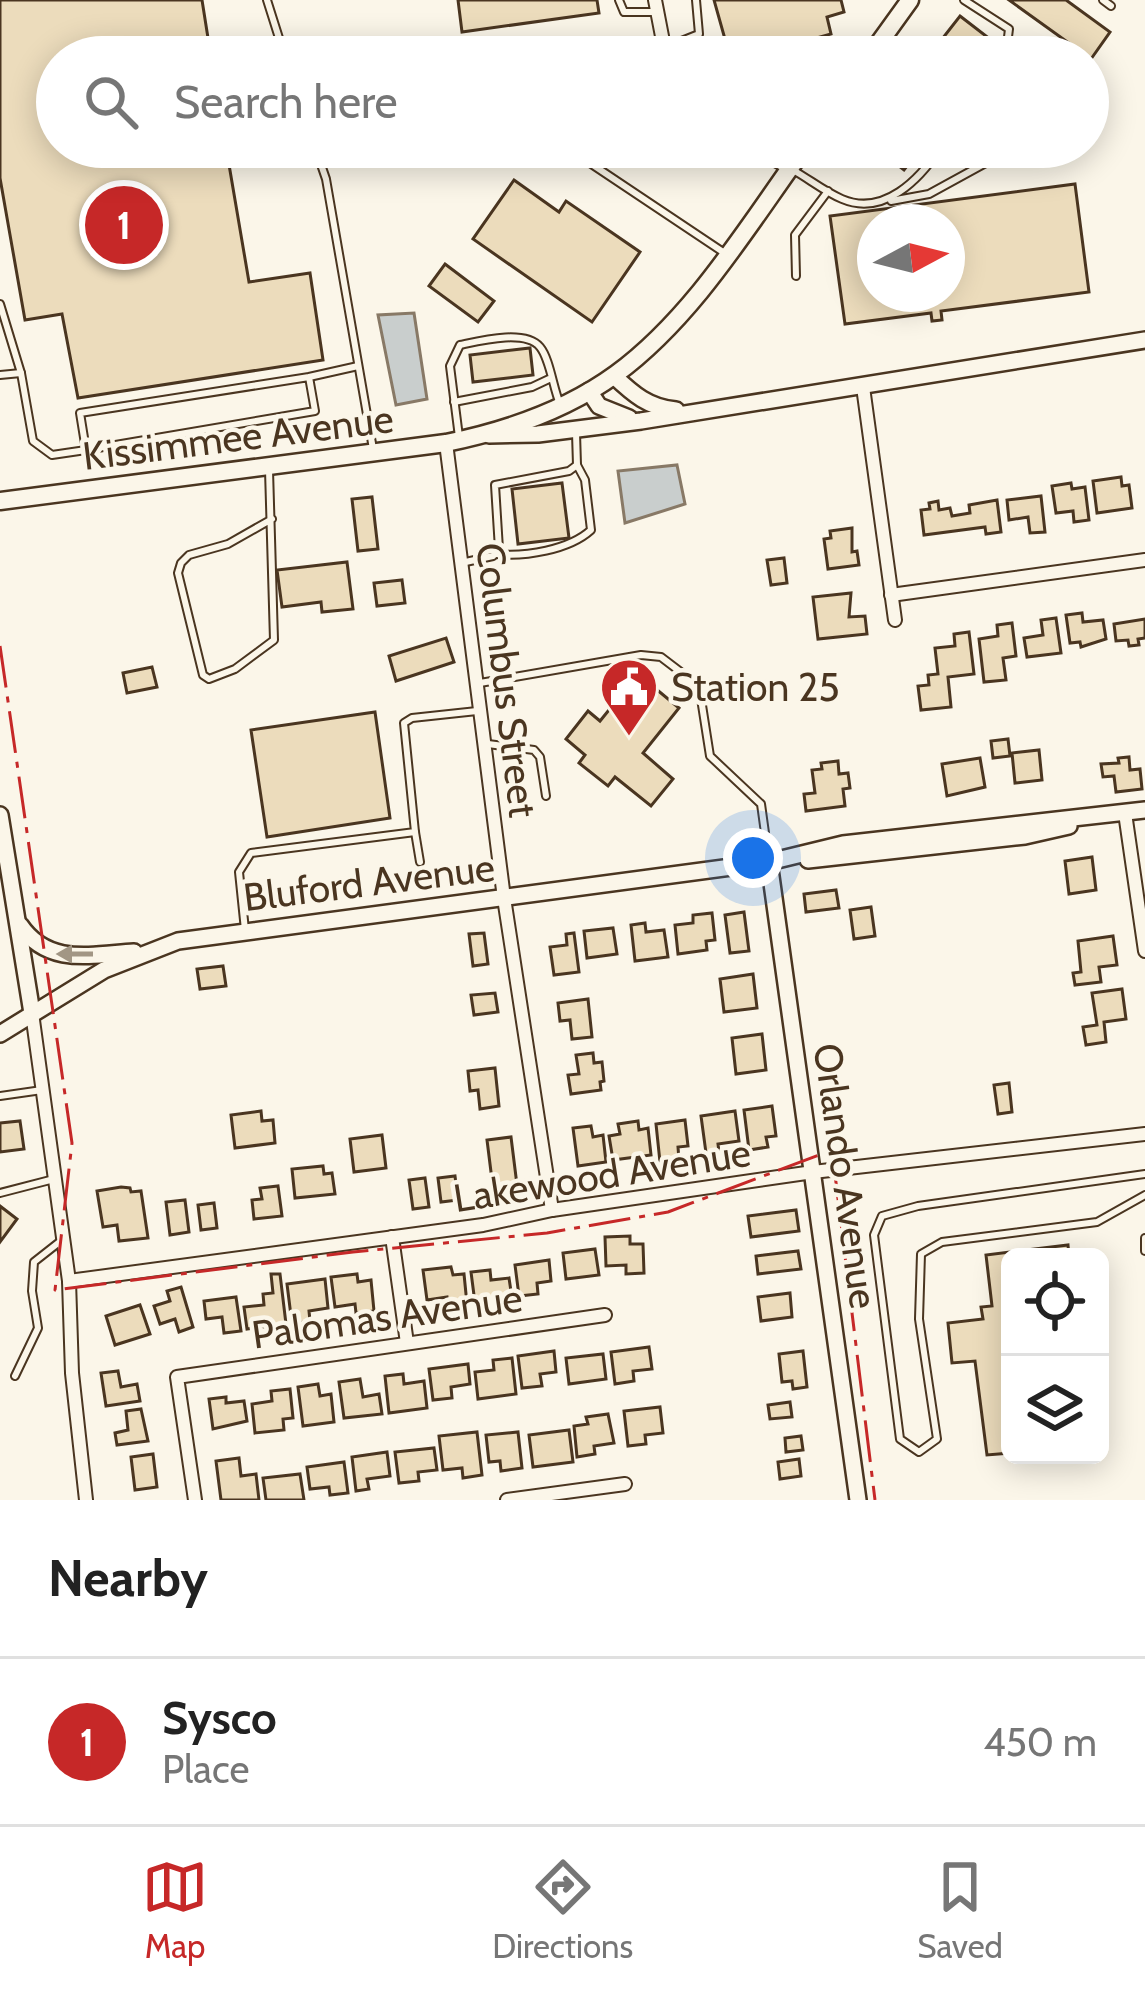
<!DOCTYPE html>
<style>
body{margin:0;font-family:Cabin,sans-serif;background:#f2f2f2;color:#222}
.controls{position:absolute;right:36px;bottom:36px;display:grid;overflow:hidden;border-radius:18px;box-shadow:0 6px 30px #0003}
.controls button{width:108px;height:108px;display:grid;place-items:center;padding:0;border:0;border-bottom:3px solid #e0e0e0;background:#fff;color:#222;font:60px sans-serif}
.compass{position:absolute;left:857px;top:204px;width:108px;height:108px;border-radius:50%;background:#fff;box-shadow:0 6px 30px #0003;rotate:83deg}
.you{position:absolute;left:753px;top:858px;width:42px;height:42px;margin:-30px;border:9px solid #fff;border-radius:50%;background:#1a73e8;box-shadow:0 0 0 18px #1a73e833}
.badge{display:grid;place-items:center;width:78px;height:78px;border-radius:50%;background:#c62828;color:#fff;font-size:39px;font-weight:700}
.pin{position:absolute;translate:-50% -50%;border:6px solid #fff;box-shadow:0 3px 12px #0006}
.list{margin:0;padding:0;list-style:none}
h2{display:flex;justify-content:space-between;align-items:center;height:156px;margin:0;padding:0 48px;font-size:51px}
h2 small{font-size:39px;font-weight:400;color:#767676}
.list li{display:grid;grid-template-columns:78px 1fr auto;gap:36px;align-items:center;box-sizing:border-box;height:168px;padding:0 48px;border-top:3px solid #e0e0e0}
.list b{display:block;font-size:45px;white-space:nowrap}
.list p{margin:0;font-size:39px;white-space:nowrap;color:#767676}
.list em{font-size:39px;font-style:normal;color:#767676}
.icon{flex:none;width:66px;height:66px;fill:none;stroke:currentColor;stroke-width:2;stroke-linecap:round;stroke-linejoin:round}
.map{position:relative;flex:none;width:1145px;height:1500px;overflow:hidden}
.search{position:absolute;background:#fff;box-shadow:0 6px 30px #0003;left:36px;right:36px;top:36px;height:132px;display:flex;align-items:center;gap:30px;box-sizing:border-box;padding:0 42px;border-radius:66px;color:#767676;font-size:45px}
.sheet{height:324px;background:#fff}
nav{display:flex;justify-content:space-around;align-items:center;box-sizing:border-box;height:168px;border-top:3px solid #e0e0e0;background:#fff;font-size:33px;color:#767676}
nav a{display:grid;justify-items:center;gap:6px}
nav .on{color:#c62828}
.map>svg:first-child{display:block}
.water{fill:#c9cecd;stroke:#887966;stroke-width:3}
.building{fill:#ecdcbc;stroke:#4a3520;stroke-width:3;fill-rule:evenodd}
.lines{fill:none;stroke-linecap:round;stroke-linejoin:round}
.service-casing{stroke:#4a3520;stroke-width:10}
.minor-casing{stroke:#4a3520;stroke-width:16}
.tertiary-casing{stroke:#4a3520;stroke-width:20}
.secondary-casing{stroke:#4a3520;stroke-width:21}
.service{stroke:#fbf6e9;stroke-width:6}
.minor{stroke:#fbf6e9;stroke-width:12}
.tertiary{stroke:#fbf6e9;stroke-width:15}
.secondary{stroke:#fbf6e9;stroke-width:16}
.power{stroke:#c62828;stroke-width:3;stroke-dasharray:42 9 6 9;stroke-linecap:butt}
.oneway{fill:#a29684}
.labels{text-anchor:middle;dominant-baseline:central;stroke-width:9;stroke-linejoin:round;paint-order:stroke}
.street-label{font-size:39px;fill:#4a3520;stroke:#fbf6e9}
.poi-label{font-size:39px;fill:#4a3520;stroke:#fbf6e9;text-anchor:start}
</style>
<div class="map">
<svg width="1145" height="1500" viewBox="0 0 1145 1500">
<rect width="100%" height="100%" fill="#fbf6e9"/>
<g class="water">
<polygon points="414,313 427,399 396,405 378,315"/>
<polygon points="677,465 685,504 625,523 618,471"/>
</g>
<g class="building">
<polygon points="0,0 202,0 211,57 57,57 57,147 226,147 249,282 310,273 323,360 78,398 62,314 25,320 0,178"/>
<polygon points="458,0 597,0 599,13 462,32"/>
<polygon points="714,0 841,0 844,12 827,17 831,34 777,49 779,57 730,57"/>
<polygon points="1009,0 1066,0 1110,32 1091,59"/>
<polygon points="960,16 999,46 991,57 928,57"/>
<polygon points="874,147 922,147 904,170"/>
<polygon points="514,180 559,212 566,201 640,252 592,322 473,239"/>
<path d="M 1075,184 L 1089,292 L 941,311 L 942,320 L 932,321 L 931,313 L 845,324 L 830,216 ZM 875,222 L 947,222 L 947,294 L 875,294 Z"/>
<polygon points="445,264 494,301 478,322 429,286"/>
<polygon points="530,348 533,375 473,382 470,355"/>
<polygon points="1121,477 1122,486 1129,485 1132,508 1097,513 1093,481"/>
<polygon points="562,483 569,538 518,544 512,489"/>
<polygon points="1071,483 1072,489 1085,487 1089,520 1074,522 1073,511 1056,513 1052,486"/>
<polygon points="1041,496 1045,532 1030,533 1028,517 1009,520 1007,500"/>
<polygon points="372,497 378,549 358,551 352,499"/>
<polygon points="997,500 1001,532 986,534 985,527 924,535 921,510 930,509 929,503 938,501 939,510 950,508 952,516 970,513 969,505"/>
<polygon points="852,528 852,552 857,551 859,565 828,569 824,539 831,538 830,531"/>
<polygon points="784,558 787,583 771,585 767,560"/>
<polygon points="347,562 353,609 322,612 321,602 282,607 277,570"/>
<polygon points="402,580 405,603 377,606 374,583"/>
<polygon points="851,593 849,617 865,616 867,634 818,639 813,597"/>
<polygon points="1082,613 1083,622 1103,620 1106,639 1081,647 1080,642 1070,643 1066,615"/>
<polygon points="1056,618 1061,653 1027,657 1024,638 1043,635 1041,620"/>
<polygon points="1145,619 1145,638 1138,639 1139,645 1129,646 1128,640 1116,641 1114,624"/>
<polygon points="1012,623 1016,656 1003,658 1006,680 984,682 979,639 998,636 997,625"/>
<polygon points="969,632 974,674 948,677 951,707 921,710 918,686 929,685 928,675 938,674 935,648 955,646 954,634"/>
<polygon points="446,638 454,662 396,681 389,656"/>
<polygon points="152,667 157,687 127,693 123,673"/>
<polygon points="638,674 679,708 643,753 673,779 651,806 615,777 608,786 579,763 585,755 566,739 588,711 600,721"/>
<polygon points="375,712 390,818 267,837 251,730"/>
<polygon points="1008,739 1010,756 993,758 991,741"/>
<polygon points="1039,750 1042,780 1015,783 1012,753"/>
<polygon points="1129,757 1130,770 1140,769 1142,789 1116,792 1114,776 1103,777 1101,764 1119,763 1118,758"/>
<polygon points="980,758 985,787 947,796 942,764"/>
<polygon points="838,761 839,774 848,773 850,788 843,789 845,806 806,811 804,794 815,793 812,770 822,769 821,763"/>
<polygon points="1092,857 1096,890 1069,894 1065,861"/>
<polygon points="836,890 839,908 806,912 804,894"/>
<polygon points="871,907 875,936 854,939 850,910"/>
<polygon points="744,912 749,951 730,953 725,915"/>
<polygon points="712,913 715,940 706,941 707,950 678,954 675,925 693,923 693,915"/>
<polygon points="645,923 646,932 664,930 668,957 635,961 631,925"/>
<polygon points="613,928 617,954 587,958 584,931"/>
<polygon points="484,933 488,964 473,966 469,934"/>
<polygon points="574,933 579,972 554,975 550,947 567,945 566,934"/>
<polygon points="1113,936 1117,965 1099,967 1101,982 1075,985 1073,973 1081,972 1078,941"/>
<polygon points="223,966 226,986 200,989 197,969"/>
<polygon points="753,974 757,1008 724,1012 720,979"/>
<polygon points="1122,989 1126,1019 1104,1022 1106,1042 1086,1045 1083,1027 1097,1025 1092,993"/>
<polygon points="495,993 498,1012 474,1015 471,995"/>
<polygon points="588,999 592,1037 572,1039 570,1020 560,1021 558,1003"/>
<polygon points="762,1034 766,1070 736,1074 732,1038"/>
<polygon points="593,1053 594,1063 602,1062 604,1081 600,1082 601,1090 571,1094 568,1075 579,1074 576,1055"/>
<polygon points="495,1068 499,1106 480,1109 478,1090 470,1091 468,1071"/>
<polygon points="1009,1083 1012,1112 998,1114 994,1085"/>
<polygon points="772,1106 776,1136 766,1137 768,1147 749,1150 744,1110"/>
<polygon points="261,1111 262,1121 273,1120 275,1143 235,1148 231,1115"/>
<polygon points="735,1111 739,1141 718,1144 719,1152 706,1153 701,1116"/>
<polygon points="685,1120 688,1146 678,1147 679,1160 660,1162 656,1124"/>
<polygon points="20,1121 24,1149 0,1152 0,1123"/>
<polygon points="638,1121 639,1130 648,1128 651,1155 613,1160 609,1136 620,1134 618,1124"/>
<polygon points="591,1126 593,1137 603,1135 606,1162 578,1166 573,1128"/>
<polygon points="382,1135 386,1168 354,1172 350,1139"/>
<polygon points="511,1137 517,1185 493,1188 487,1140"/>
<polygon points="323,1166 324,1174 332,1173 335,1194 295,1198 292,1169"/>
<polygon points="455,1176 458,1200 441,1202 438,1178"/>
<polygon points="425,1178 429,1207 413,1209 409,1180"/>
<polygon points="278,1186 282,1216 254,1219 252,1200 262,1199 260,1188"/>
<polygon points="121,1187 130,1188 131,1192 141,1191 148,1238 119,1241 117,1225 103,1227 97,1191"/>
<polygon points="185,1200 189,1232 170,1235 166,1202"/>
<polygon points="214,1203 217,1228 201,1230 198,1205"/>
<polygon points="0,1206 17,1219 0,1242"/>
<polygon points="796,1210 799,1231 751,1237 748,1216"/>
<polygon points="630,1236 630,1244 643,1244 644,1273 626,1274 626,1265 606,1266 605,1237"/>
<polygon points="1068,1245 1069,1257 1010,1257 1010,1453 987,1455 975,1361 952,1363 948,1323 983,1319 981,1307 992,1306 986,1255"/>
<polygon points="595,1249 599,1275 566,1279 563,1253"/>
<polygon points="798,1251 801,1269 758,1274 756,1256"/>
<polygon points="549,1260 551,1281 537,1283 538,1294 519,1296 515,1265"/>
<polygon points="451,1267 453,1275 464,1274 467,1304 448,1307 447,1297 427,1300 423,1270"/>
<polygon points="490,1270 491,1280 509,1278 512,1298 475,1303 471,1272"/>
<polygon points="271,1274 280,1274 286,1324 247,1329 244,1307 264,1305 263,1294 273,1293"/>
<polygon points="357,1274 358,1282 371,1280 374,1311 356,1313 355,1304 335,1307 331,1277"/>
<polygon points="325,1279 328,1308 309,1311 310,1321 292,1324 287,1284"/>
<polygon points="181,1287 193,1327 179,1332 175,1319 160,1324 154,1306 170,1301 167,1291"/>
<polygon points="790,1293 792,1317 761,1321 758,1297"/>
<polygon points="236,1297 241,1331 224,1333 222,1317 206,1319 204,1301"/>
<polygon points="140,1305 150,1334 115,1345 106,1316"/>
<polygon points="649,1347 652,1369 633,1371 634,1381 615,1384 611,1352"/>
<polygon points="554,1351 556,1372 540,1374 542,1386 522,1388 518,1356"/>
<polygon points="803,1351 807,1387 793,1389 792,1381 782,1382 779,1354"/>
<polygon points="603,1354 606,1379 569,1384 566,1358"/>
<polygon points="512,1358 516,1394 478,1399 475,1372 494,1370 493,1360"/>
<polygon points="468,1364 470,1384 451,1387 452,1398 433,1400 429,1369"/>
<polygon points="118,1371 121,1387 137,1384 140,1401 106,1406 101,1373"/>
<polygon points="403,1374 404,1384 424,1381 427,1408 389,1413 385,1376"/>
<polygon points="360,1379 363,1397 379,1394 382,1414 344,1418 339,1382"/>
<polygon points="318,1384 320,1396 331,1394 334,1422 303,1426 298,1387"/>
<polygon points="290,1389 293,1418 283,1419 284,1430 255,1433 252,1404 272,1401 271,1391"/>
<polygon points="226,1397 226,1403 244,1401 247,1421 213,1429 209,1399"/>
<polygon points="790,1402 792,1417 770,1419 768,1405"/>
<polygon points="660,1407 663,1433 645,1435 646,1444 628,1446 624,1411"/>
<polygon points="141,1409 148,1441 117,1445 115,1433 128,1430 126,1411"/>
<polygon points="608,1414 614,1443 594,1446 595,1454 577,1457 574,1426 588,1424 586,1417"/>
<polygon points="569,1430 573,1462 533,1467 529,1435"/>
<polygon points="477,1432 482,1475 463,1478 462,1468 443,1470 439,1436"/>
<polygon points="518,1432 522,1468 501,1471 500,1461 489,1462 486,1435"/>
<polygon points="801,1436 803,1450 786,1452 785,1438"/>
<polygon points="434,1448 437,1470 418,1472 419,1481 399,1483 395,1452"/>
<polygon points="387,1452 390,1476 367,1479 369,1489 356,1491 352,1457"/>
<polygon points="153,1454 157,1487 135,1490 131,1457"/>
<polygon points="239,1458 241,1476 256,1474 259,1500 221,1500 216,1461"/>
<polygon points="799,1459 801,1476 780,1479 778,1462"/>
<polygon points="344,1462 348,1493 330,1495 329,1487 310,1489 307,1467"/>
<polygon points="300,1474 304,1500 266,1500 263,1478"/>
</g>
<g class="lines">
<g class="service-casing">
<g id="service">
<polyline points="267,0 285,57"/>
<polyline points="619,0 624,12 656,12"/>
<polyline points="964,0 1009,29 1007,45 999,57"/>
<polyline points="1103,0 1111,6"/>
<polyline points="664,48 699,34 696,0"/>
<polyline points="315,147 326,179 373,449"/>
<polyline points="566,147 726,254"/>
<path d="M 793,170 C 809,179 825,192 842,199 C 884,217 920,179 941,147"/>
<polyline points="891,201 929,194 1002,154 1006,147"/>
<polyline points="796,276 795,235 828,191"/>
<polyline points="0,304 21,373 33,441 52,455 86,450"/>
<polyline points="0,375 21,373"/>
<polyline points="309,377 80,413 86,450 315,411 309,377 358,366"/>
<polyline points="454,402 532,387 549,379"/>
<path d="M 459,437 L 450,366 L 460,345 C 479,341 525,329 540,347 C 550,359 553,388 560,404"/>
<polyline points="269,470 274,640 235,669 209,679 203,675 178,573 181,563 189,555 228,544 272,519"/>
<path d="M 496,554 C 525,557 569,550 591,530 L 585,480 L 577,465 L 576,433"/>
<polyline points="461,563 493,556 499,549 495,485 569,471 577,465"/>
<polyline points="480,683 641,655 661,657 699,686 710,756 761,804 769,862"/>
<polyline points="488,744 534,750 540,757 546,796"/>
<polyline points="415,832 420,862"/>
<polyline points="245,930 239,872 251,853 415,832 404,723 412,718 477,711"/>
<polyline points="0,1096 42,1090"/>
<polyline points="1145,1174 918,1206 882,1216 874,1235 900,1439 919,1452 937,1439 919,1319 921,1254 942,1242 1097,1222 1145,1195"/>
<polyline points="0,1193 54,1179"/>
<polyline points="1145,1238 1145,1251"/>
<polyline points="15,1376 38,1328 32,1291 34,1262 62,1240"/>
</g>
</g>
<g class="minor-casing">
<g id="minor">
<polyline points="655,0 666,57"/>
<polyline points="751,147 790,168"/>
<polyline points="863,387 895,620"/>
<polyline points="446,443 504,898 552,1210"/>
<polyline points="891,595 1145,560"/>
<polyline points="1125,813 1145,951"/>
<polyline points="32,1013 69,1281 72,1373 86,1500"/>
<polyline points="392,1237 407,1343"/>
<polyline points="69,1281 483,1225 552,1210 813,1172 1145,1134"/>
<polyline points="195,1500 177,1377 605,1315"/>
<polyline points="507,1500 625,1484"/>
</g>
</g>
<g class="tertiary-casing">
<g id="tertiary">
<path d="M 614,376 C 633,394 649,408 676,410"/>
<polyline points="589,391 599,406 629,418"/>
<polyline points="489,435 538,434 641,421 1145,340"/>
<polyline points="0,815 32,1013"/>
<polyline points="808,860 1025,836 1069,826"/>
<polyline points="769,862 858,1500"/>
<path d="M 20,925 C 48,966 90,955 134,952"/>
<polyline points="0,1034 104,970 178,941 769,862 843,844 1145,810"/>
</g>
</g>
<g class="secondary-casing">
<g id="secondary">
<polyline points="869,57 910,0"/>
<path d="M 0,501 L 446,443 C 505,431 568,409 616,374 C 694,317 749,224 805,147"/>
</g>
</g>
<use href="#service" class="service"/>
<use href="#minor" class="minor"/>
<use href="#tertiary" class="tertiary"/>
<use href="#secondary" class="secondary"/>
<polyline class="power" points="0,646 72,1143 55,1290 353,1252 547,1233 668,1212 832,1150 875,1500"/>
</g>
<defs><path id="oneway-solid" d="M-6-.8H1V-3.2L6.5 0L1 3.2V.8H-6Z" transform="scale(3)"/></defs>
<use class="oneway" href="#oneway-solid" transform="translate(75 954) rotate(-180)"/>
<defs>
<g id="civic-pin" transform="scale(3)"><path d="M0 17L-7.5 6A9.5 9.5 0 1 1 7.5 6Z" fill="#c62828" stroke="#fbf6e9"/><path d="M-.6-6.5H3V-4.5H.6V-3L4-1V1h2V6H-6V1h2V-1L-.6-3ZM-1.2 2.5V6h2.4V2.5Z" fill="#fff"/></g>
</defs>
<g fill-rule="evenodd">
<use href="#civic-pin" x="629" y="687"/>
</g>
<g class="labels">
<g class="street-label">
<text transform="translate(238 437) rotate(-7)">Kissimmee Avenue</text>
<text transform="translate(507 680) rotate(83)">Columbus Street</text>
<text transform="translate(369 882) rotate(-7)">Bluford Avenue</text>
<text transform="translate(602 1175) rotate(-9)">Lakewood Avenue</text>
<text transform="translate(846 1176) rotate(82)">Orlando Avenue</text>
<text transform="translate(387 1316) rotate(-8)">Palomas Avenue</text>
</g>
<g class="poi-label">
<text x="671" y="687">Station 25</text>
</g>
</g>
</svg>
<div class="controls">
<button><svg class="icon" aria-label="locate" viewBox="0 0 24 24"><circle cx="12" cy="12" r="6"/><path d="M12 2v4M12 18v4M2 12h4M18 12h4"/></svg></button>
<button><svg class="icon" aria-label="layers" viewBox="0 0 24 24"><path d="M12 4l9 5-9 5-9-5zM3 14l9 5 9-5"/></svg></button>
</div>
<svg class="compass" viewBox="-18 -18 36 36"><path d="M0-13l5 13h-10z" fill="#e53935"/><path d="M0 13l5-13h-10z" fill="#767676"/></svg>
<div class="you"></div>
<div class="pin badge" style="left:124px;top:225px">1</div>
<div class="search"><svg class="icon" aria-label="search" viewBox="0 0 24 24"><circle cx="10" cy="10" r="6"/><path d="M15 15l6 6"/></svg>Search here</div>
</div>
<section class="sheet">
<h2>Nearby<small></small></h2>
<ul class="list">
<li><span class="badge">1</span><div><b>Sysco</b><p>Place</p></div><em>450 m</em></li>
</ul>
</section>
<nav>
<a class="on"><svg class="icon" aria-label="map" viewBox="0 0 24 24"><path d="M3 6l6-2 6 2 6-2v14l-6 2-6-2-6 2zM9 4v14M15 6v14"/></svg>Map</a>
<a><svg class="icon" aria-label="directions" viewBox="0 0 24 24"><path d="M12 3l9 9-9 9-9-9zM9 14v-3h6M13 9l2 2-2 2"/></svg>Directions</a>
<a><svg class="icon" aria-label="saved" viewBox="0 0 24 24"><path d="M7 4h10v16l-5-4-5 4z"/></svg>Saved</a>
</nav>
